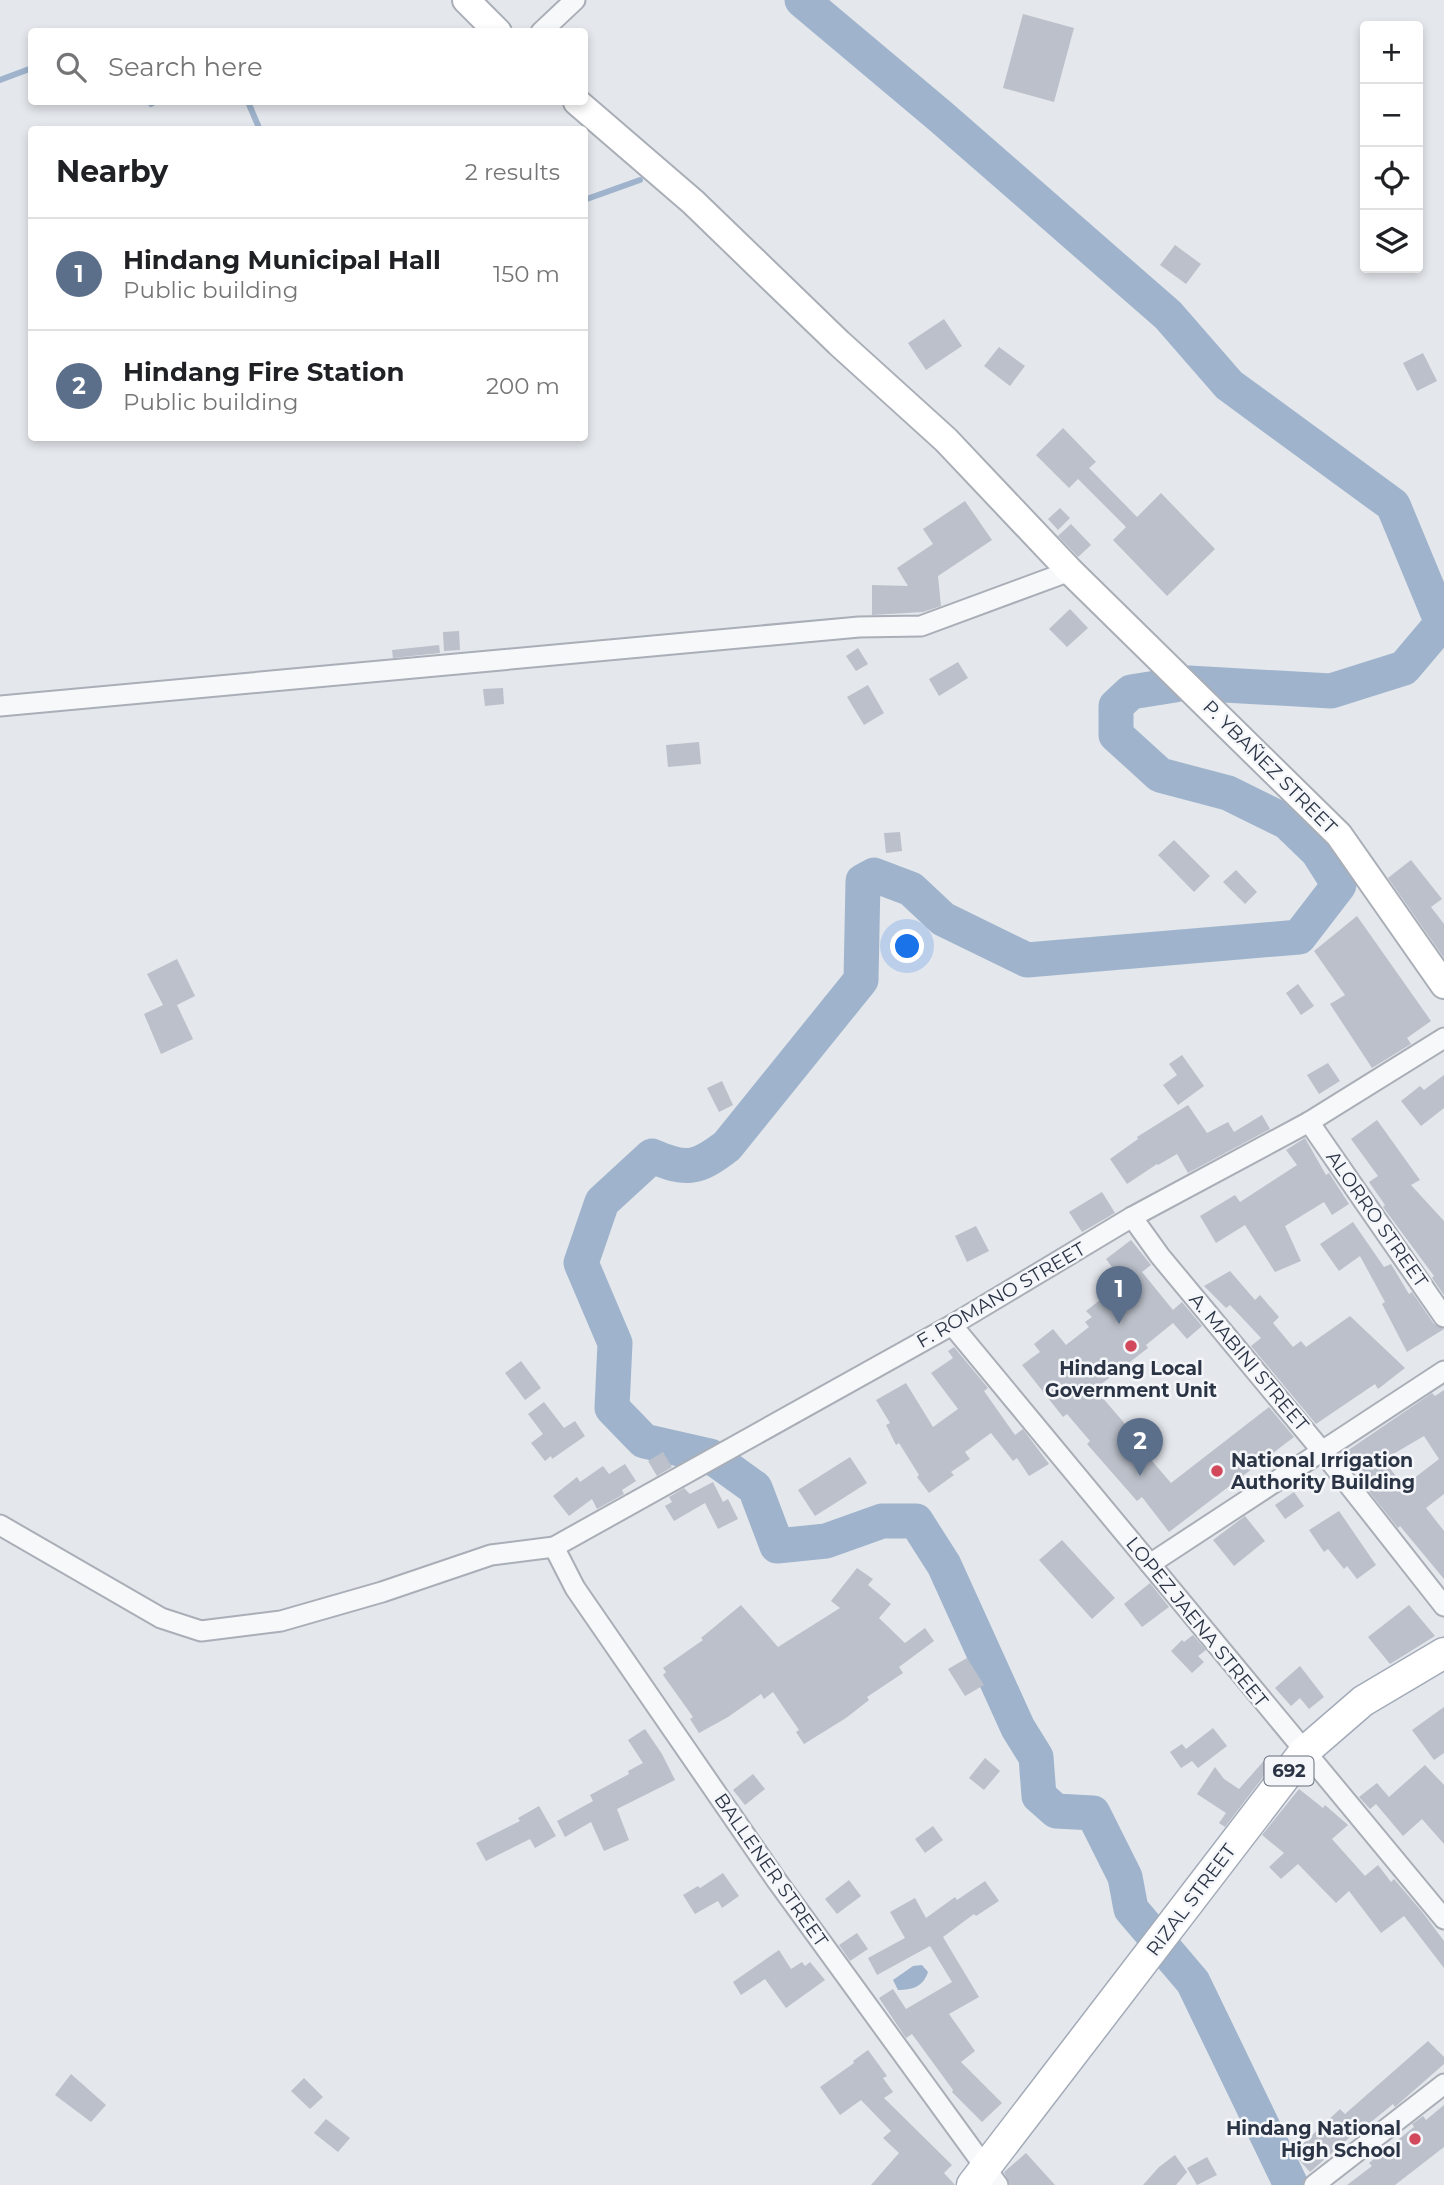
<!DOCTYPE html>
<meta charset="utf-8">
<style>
body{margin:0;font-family:Montserrat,sans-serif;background:#f6f6f6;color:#202124}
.controls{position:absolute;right:21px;top:21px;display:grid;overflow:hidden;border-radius:7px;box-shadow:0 4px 10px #0003}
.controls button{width:63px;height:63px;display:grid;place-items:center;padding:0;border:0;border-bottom:2px solid #e0e0e0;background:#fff;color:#202124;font:35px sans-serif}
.you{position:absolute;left:908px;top:947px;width:24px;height:24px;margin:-18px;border:5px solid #fff;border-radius:50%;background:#1a73e8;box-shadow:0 0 0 10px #1a73e833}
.badge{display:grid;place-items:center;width:46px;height:46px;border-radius:50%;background:#d1495b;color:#fff;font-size:23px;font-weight:700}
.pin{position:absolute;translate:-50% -58px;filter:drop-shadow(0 2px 4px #0008)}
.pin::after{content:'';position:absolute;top:37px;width:24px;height:21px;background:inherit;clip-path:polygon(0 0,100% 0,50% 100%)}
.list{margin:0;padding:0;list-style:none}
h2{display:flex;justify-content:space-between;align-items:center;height:91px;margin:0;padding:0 28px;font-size:30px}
h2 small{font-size:23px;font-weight:400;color:#757577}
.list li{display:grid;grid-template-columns:46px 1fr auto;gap:21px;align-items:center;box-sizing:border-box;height:112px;padding:0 28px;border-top:2px solid #e0e0e0}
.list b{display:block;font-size:26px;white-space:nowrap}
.list p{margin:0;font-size:23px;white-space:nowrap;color:#757577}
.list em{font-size:23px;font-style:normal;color:#757577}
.icon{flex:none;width:38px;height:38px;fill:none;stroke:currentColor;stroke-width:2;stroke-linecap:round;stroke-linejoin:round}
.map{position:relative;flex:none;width:1444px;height:2185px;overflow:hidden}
.search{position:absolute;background:#fff;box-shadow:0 4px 10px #0003;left:28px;top:28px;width:560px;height:77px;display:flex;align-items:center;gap:18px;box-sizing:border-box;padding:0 24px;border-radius:7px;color:#757577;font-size:26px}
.panel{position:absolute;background:#fff;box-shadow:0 4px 10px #0003;left:28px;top:126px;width:560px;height:315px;border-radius:7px}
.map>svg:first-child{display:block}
.water{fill:#9fb4cc}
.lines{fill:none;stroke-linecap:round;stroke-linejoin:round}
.stream{stroke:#9fb4cc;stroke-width:6}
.river{stroke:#9fb4cc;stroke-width:35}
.building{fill:#bbc0ca;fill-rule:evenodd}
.street-casing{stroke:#a9aeb7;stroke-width:23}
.secondary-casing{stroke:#a9aeb7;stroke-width:30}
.primary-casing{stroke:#a3abb8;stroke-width:33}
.street{stroke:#f7f8fa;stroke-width:19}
.secondary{stroke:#fff;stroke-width:26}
.primary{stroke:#fff;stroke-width:30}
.poi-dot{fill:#d1495b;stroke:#f4f6f9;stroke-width:2.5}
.labels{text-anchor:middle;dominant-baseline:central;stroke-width:5;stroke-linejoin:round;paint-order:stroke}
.shield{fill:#f4f6f9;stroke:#676e7b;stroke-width:2}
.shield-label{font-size:18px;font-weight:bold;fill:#2b3445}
.street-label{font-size:19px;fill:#2b3445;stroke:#f4f6f9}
.poi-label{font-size:19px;font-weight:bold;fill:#2b3445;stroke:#f4f6f9}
</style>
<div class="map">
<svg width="1444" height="2185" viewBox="0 0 1444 2185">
<rect width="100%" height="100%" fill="#e4e7ec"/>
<path class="water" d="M 922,1965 L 928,1972 C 923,1987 912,1990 898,1990 L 893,1980 L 913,1966 Z"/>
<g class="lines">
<g class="stream">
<polyline points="0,80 32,68"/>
<polyline points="149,102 151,104 154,102"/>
<polyline points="248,102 260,130"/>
<polyline points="584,200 640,180"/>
</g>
<g class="river">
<polyline points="802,0 940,116 1168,315 1229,385 1393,505 1442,623 1404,668 1331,691 1189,683"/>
<path d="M 710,1456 L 644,1441 L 612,1408 L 615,1343 L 581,1263 L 602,1202 L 652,1156 C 687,1171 697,1169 727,1146 L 861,980 L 863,881 L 874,875 L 911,889 L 943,919 L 1027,960 L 1299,937 L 1339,885 L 1318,852 L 1287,822 L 1228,793 L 1160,775 L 1116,735 L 1116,706 L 1131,692 L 1175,685"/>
<polyline points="716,1460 755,1488 777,1546 826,1541 882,1521 916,1521 944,1565 1018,1728 1036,1757 1039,1796 1056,1811 1093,1813 1125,1877 1131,1909 1193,1982 1291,2185"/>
</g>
</g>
<g class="building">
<polygon points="1023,14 1074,28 1054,102 1003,88"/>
<polygon points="1175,245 1201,264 1186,284 1160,265"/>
<polygon points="944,319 962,346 926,370 908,343"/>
<polygon points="999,347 1025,366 1010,386 984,366"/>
<polygon points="1423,353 1437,381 1417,391 1403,363"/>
<polygon points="1063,428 1096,462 1089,468 1137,517 1161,493 1215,549 1167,596 1113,540 1126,527 1078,479 1069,488 1036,455"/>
<polygon points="965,501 992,540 938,576 941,606 923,612 872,615 872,585 908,586 897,568 933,544 923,529"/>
<polygon points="1060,508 1070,518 1058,530 1048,519"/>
<polygon points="1071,524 1091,545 1078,557 1058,536"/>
<polygon points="1070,609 1088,628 1067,647 1049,629"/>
<polygon points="459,631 460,650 444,651 443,632"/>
<polygon points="439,645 440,653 393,658 392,650"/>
<polygon points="858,648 868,664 856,671 846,656"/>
<polygon points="958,662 968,678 939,696 929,679"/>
<polygon points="868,685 884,713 864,725 847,697"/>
<polygon points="503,688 504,704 485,706 483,689"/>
<polygon points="699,742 701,764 668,767 666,745"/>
<polygon points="900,832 902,851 886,853 884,833"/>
<polygon points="1174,840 1210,876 1194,892 1158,855"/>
<polygon points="1411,860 1442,899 1431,907 1444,924 1444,958 1388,878"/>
<polygon points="1236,870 1257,892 1245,904 1223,882"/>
<polygon points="1357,916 1431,1021 1407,1038 1411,1044 1372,1068 1330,1004 1345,995 1314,951"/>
<polygon points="177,959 195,996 177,1005 193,1039 161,1054 144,1014 163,1005 147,974"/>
<polygon points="1298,984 1314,1006 1301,1015 1286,993"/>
<polygon points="1182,1055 1204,1086 1178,1105 1163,1085 1177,1075 1169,1064"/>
<polygon points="1328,1063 1340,1081 1319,1094 1307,1075"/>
<polygon points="1444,1075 1444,1108 1421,1126 1401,1101 1420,1086 1424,1090"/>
<polygon points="722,1081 733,1105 719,1112 707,1088"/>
<polygon points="1188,1105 1207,1133 1228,1122 1234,1132 1262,1115 1270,1129 1188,1173 1177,1154 1158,1165 1157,1164 1127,1184 1110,1159 1138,1139 1137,1137"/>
<polygon points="1377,1120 1420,1180 1411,1185 1444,1221 1444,1295 1432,1278 1434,1276 1383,1207 1385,1205 1369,1182 1378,1176 1351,1139"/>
<polygon points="1305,1138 1326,1175 1329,1173 1349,1204 1332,1215 1324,1202 1285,1226 1301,1261 1275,1272 1245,1225 1216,1243 1200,1216 1235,1195 1240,1202 1297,1165 1286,1150"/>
<polygon points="1102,1192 1115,1213 1082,1232 1069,1212"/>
<polygon points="1353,1222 1384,1267 1391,1264 1409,1294 1412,1292 1434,1324 1444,1329 1407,1352 1382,1304 1385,1302 1360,1256 1339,1271 1320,1244"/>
<polygon points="976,1226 989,1251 967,1262 955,1236"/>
<polygon points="1131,1240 1151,1265 1142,1272 1173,1310 1182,1302 1202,1326 1187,1339 1173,1323 1146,1345 1148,1348 1095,1389 1144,1446 1141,1448 1171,1483 1269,1407 1294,1437 1169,1532 1142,1497 1137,1501 1087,1444 1090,1441 1067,1414 1063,1417 1022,1365 1040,1352 1034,1344 1053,1329 1066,1345 1089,1327 1085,1322 1092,1317 1086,1311 1123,1282 1106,1259"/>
<polygon points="1230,1271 1255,1300 1260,1295 1279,1317 1273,1323 1293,1347 1301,1341 1306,1347 1350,1316 1405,1368 1378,1389 1375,1384 1316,1424 1251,1346 1261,1338 1230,1305 1226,1308 1204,1286"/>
<polygon points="954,1347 988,1388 984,1391 1015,1435 1023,1429 1049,1464 1029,1476 1017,1458 1013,1461 991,1433 965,1452 970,1459 951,1472 954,1475 929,1493 917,1477 919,1475 899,1443 896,1445 886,1425 890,1423 876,1400 906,1383 933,1427 958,1409 931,1373 953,1358 948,1351"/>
<polygon points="521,1361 541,1388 525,1400 505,1373"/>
<path d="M 1444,1390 L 1444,1494 L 1426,1508 L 1444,1531 L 1444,1579 L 1400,1526 L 1398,1528 L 1363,1484 L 1365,1482 L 1344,1453 L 1432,1393 L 1435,1396 ZM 1424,1436 L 1439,1459 L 1404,1486 L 1383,1460 Z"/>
<polygon points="544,1402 564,1428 575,1421 585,1436 552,1459 551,1456 545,1461 531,1443 543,1434 528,1414"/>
<polygon points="663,1452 672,1467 657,1476 648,1461"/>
<polygon points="850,1457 867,1483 815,1516 798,1490"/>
<polygon points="625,1464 636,1481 622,1490 624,1494 597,1509 592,1499 569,1516 553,1496 577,1477 580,1482 603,1466 609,1474"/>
<polygon points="713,1482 723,1502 728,1499 738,1519 718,1529 705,1503 674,1521 665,1506 672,1502 669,1497 684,1488 690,1494"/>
<polygon points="1294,1492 1304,1506 1285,1519 1275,1505"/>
<polygon points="1339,1511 1376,1565 1357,1579 1347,1566 1344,1569 1328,1549 1324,1552 1309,1530"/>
<polygon points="1245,1516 1265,1541 1234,1566 1213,1540"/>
<polygon points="1062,1540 1115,1598 1092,1619 1039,1560"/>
<polygon points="857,1568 873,1579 868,1585 891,1604 879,1618 905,1643 925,1628 934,1641 899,1667 903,1673 867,1697 869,1700 846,1718 804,1744 796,1732 799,1730 773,1692 764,1699 761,1694 728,1717 699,1733 690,1719 693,1717 663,1675 666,1672 663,1668 703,1640 701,1638 741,1605 778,1647 840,1608 831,1601"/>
<polygon points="1150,1583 1169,1607 1142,1627 1124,1604"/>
<polygon points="1409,1605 1435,1636 1390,1664 1368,1637"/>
<polygon points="1193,1635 1206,1650 1198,1656 1204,1662 1192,1673 1171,1651 1182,1640 1184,1642"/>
<polygon points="967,1658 984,1685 965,1696 948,1669"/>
<polygon points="1300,1666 1324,1697 1309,1709 1300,1698 1291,1706 1275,1688"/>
<polygon points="1444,1707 1444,1753 1434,1760 1412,1730"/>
<polygon points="1213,1728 1227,1746 1198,1768 1192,1761 1181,1768 1170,1752 1182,1744 1186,1749"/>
<polygon points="645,1729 662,1754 675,1780 617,1809 629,1840 604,1851 591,1822 565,1837 557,1821 593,1801 590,1795 629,1774 628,1771 643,1763 628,1740"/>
<polygon points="1269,1755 1276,1760 1225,1827 1219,1823 1226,1813 1197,1794 1215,1767 1224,1779 1239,1789"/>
<polygon points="985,1758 1000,1771 984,1790 969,1778"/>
<polygon points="1425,1765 1444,1785 1444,1844 1422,1819 1403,1836 1376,1804 1370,1809 1359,1797 1377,1783 1389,1797"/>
<polygon points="753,1774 765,1789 745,1805 733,1790"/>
<polygon points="1299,1789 1323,1808 1325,1805 1348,1825 1332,1839 1365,1876 1378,1865 1391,1882 1394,1879 1423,1913 1444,1941 1444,1968 1404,1916 1381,1933 1349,1891 1336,1903 1298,1864 1281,1879 1269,1867 1284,1853 1262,1835"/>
<polygon points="539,1806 556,1836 535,1848 530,1839 486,1861 476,1843 520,1821 518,1818"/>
<polygon points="933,1826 943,1840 925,1853 915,1839"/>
<polygon points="723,1873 739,1896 722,1908 718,1901 695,1914 683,1895 698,1886 700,1888"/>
<polygon points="849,1880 861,1896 837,1914 825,1899"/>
<polygon points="985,1881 999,1901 976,1916 974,1914 943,1937 979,1997 949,2014 975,2051 961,2062 1002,2103 982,2122 952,2092 953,2090 912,2034 906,2038 879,1998 893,1989 906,2009 952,1982 930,1946 877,1975 868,1958 905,1938 890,1912 915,1898 926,1918 955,1897 957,1900"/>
<polygon points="857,1933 868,1949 850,1961 839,1945"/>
<polygon points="779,1950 791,1969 802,1962 805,1966 810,1962 825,1980 786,2008 765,1979 741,1995 733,1982"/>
<polygon points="1428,2041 1444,2057 1444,2064 1395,2107 1393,2104 1365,2127 1364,2125 1310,2172 1293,2153 1340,2109 1345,2114"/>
<polygon points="868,2050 887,2076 883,2078 893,2092 884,2098 952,2165 944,2173 955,2185 871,2185 899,2153 883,2138 891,2131 861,2100 840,2115 820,2087 854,2063 853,2061"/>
<polygon points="71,2074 106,2105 91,2122 55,2095"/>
<polygon points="304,2078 323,2097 310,2109 291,2091"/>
<polygon points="1444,2105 1444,2147 1395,2185 1347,2185 1372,2166 1369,2163 1414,2127 1412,2124 1423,2116 1426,2120"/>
<polygon points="326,2119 350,2138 338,2152 314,2133"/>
<polygon points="1026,2153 1055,2185 1010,2185 1004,2172"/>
<polygon points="1175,2155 1187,2172 1176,2185 1143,2185 1159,2167"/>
<polygon points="1207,2157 1217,2175 1197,2185 1187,2168"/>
</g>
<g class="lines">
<g class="street-casing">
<g id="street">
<polyline points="541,32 575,0"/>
<polyline points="0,706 859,627 921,626 1070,571"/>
<polyline points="1309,1122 1444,1317"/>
<polyline points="1132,1217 1160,1256 1322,1451 1444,1606"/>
<polyline points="952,1325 1444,1919"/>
<polyline points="0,1525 161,1618 201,1631 281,1621 382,1592 491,1555 554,1547 952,1325 1132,1217 1309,1122 1444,1038"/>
<polyline points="554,1547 575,1588 777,1881 998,2185"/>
<polyline points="1150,1564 1444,1371"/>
<polyline points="1314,2185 1444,2084"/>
</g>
</g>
<g class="secondary-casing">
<g id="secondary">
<polyline points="466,0 498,32"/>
<polyline points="577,102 693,202 839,343 946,440 1070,571 1339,835 1444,985"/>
</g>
</g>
<g class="primary-casing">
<polyline id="primary" points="972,2185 1304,1752 1363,1701 1444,1653"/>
</g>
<use href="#street" class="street"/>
<use href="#secondary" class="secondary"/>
<use href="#primary" class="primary"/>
</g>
<g class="poi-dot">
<circle cx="1131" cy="1346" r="7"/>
<circle cx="1217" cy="1471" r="7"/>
<circle cx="1415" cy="2139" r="7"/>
</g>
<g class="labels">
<rect class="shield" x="1264.5" y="1756.5" width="49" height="29" rx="5"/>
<g class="shield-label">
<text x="1289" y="1771">692</text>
</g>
<g class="street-label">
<text transform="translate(1270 767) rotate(45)">P. YBAÑEZ STREET</text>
<text transform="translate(1377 1219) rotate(55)">ALORRO STREET</text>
<text transform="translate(1001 1295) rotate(-30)">F. ROMANO STREET</text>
<text transform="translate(1249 1362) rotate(50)">A. MABINI STREET</text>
<text transform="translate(1197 1622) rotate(51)">LOPEZ JAENA STREET</text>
<text transform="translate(771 1870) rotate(55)">BALLENER STREET</text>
<text transform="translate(1191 1900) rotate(-53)">RIZAL STREET</text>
</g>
<g class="poi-label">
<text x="1131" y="1368">Hindang Local<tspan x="1131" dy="22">Government Unit</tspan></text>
<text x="1231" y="1460" text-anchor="start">National Irrigation<tspan x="1231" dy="22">Authority Building</tspan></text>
<text x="1401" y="2128" text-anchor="end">Hindang National<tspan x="1401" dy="22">High School</tspan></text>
</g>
</g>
</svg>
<div class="controls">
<button>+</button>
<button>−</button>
<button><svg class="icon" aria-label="locate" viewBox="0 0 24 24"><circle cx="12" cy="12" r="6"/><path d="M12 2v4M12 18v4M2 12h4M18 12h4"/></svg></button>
<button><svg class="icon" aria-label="layers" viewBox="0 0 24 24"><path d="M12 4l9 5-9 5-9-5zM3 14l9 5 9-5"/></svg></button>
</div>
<div class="you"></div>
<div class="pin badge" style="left:1119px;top:1324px;background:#5c6f8a">1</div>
<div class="pin badge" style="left:1140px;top:1476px;background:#5c6f8a">2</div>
<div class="search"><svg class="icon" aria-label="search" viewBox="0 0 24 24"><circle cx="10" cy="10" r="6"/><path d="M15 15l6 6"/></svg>Search here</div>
<section class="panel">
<h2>Nearby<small>2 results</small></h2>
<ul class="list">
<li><span class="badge" style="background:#5c6f8a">1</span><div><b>Hindang Municipal Hall</b><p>Public building</p></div><em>150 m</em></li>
<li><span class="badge" style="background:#5c6f8a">2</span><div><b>Hindang Fire Station</b><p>Public building</p></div><em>200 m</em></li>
</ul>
</section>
</div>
